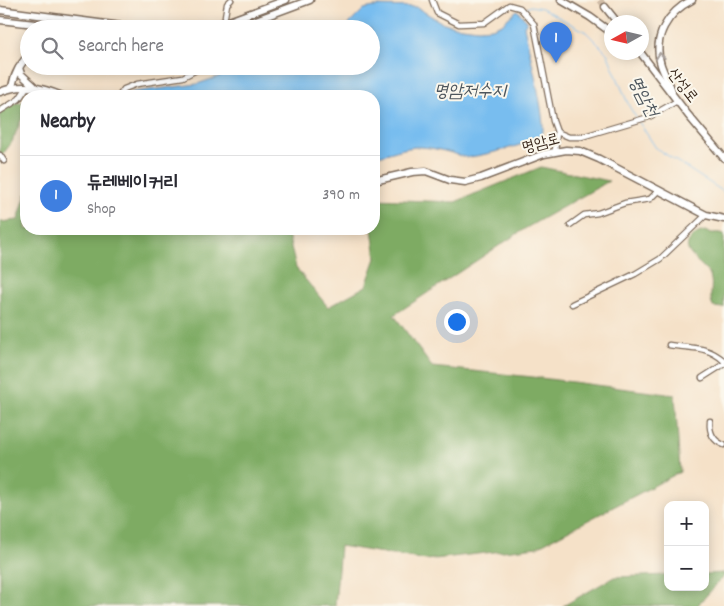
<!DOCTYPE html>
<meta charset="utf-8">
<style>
body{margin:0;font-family:Dekko,"Poor Story",sans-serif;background:#f2f2f3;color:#2b2b33}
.controls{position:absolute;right:15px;bottom:15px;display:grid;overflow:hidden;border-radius:10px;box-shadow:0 2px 12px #0003}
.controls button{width:45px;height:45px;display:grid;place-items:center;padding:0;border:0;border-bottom:1px solid #e1e1e2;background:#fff;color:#2b2b33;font:25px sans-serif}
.compass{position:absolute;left:604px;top:15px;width:45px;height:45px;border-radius:50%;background:#fff;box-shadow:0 2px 12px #0003;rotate:262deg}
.you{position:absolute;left:456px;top:321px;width:18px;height:18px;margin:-12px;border:4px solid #fff;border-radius:50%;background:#1a73e8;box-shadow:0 0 0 8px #1a73e833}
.badge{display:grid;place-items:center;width:32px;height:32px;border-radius:50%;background:#0b8043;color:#fff;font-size:16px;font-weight:700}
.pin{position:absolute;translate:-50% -41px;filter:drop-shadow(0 1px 2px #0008)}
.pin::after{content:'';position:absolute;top:26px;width:18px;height:15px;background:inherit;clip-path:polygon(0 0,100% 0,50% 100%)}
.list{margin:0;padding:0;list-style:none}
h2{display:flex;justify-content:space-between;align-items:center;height:65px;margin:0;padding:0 20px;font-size:21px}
h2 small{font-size:16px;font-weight:400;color:#7c7c81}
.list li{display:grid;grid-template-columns:32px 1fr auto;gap:15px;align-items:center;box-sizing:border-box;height:80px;padding:0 20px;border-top:1px solid #e1e1e2}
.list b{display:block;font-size:19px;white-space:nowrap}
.list p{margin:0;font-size:16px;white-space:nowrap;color:#7c7c81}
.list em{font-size:16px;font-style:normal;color:#7c7c81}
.icon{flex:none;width:28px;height:28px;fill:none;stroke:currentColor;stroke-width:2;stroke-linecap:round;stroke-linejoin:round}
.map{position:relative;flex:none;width:724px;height:606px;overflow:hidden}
.search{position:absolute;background:#fff;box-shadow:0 2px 12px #0003;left:20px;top:20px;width:360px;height:55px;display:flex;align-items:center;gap:12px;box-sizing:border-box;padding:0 18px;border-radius:28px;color:#7c7c81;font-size:19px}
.panel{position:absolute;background:#fff;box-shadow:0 2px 12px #0003;left:20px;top:90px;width:360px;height:145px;border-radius:20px}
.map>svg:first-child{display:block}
.forest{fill:#7eab64;stroke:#5c6a41}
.water{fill:#78bdef;stroke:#5a7486}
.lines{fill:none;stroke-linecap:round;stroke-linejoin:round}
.stream{stroke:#78bdef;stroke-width:1}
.street-tunnel{stroke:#d0bca6;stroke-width:4.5;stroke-dasharray:4.5 2;stroke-linecap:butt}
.secondary-tunnel{stroke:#d0bca6;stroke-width:6;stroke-dasharray:6 3;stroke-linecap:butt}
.street-casing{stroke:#7c6a5a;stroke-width:7}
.secondary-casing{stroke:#7c6a5a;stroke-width:9}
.street{stroke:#fff;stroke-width:4.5}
.secondary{stroke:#fff;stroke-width:6}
.oneway{stroke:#a79f9a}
.labels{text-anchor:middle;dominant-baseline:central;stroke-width:4;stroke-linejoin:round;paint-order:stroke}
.street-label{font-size:16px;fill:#3b2a1e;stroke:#fbf7ec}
.water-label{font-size:18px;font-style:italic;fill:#4d565d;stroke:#fbf7ec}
</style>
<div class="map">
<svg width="724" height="606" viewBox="0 0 724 606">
<rect width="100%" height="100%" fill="#fbf7ec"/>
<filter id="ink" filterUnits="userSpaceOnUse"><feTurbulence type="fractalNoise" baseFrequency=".02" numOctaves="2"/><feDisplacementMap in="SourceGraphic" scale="10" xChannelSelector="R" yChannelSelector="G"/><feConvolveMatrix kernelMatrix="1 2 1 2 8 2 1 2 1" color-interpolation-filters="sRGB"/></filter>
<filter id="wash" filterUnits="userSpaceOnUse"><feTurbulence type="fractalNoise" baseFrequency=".0096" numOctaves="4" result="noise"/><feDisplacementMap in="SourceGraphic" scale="20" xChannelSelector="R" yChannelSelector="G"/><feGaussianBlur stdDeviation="1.12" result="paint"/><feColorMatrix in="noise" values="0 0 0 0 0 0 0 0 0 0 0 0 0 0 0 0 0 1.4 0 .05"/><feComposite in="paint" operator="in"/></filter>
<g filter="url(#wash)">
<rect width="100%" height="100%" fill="#f5e1c8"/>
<g class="forest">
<polygon points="22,102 23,116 12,142 0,158 0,106"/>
<polygon points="541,167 609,181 526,228 394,315 432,367 533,377 675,395 680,472 537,547 426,560 340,546 335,606 0,606 0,222 18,220 26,194 26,229 288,229 288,234 296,268 328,307 366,286 376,258 372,229 374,229 374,199 455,202"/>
<path d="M 705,231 C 712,235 718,231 724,234 L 724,308 L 713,307 C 708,296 714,286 710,276 C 706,265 681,254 689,241 C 693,235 699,232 705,231 Z"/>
<polygon points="724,573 724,576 697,606 563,606 614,577 668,575 668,587 705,587 705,574"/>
</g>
<path class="water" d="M 379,6 L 416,7 L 441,22 L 454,26 L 478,29 L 492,28 L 502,24 L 517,10 L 527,21 L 524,26 C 527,42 548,125 542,135 C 538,142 476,158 466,157 C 462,157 456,154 452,153 C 441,150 429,147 418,147 C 405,147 388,154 374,157 L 374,96 L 130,96 L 129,94 L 133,92 L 197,84 L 250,66 L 371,66 L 371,29 L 344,29 L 364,9 Z"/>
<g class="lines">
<g class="stream">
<polyline points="525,10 530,6 542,8 586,32 607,53 629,106 637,119"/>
<polyline points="639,122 656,148 724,192"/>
</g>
</g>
</g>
<g filter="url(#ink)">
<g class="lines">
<polyline class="street-tunnel" points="225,29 225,16"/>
<polyline class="secondary-tunnel" points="600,0 605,7"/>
<g class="street-casing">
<g id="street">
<polyline points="432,0 437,13 459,24 484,23 509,5 520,8 534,24 553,121 557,132"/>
<polyline points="225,16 227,4 231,0"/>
<polyline points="119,96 124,89 137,84 183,77 204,66"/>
<polyline points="0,111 19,99 27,87"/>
<polyline points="555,151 557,132 569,137 581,137 649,117 677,101"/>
<polyline points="0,155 4,161"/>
<polyline points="570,225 584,215 598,213 625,203 650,199 659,190"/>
<polyline points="572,304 635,274 660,259 706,215"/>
<path d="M 669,345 C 690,349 707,345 724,361"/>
<polyline points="702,378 724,364"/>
<path d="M 710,421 C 709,433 713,441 724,445"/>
</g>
</g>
<g class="secondary-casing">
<g id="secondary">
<polyline points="561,0 590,17 612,33"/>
<polyline points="605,7 617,22"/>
<polyline points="0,10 144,29"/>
<polyline points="0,20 78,29"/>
<polyline points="197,29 229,21 286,0"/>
<polyline points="232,29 310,0"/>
<polyline points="640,52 688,115 724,158"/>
<polyline points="19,68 21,74 34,86"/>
<path d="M 12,87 C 14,74 20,65 29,54"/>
<path d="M 672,91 C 669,82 664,74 661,65 C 652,37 668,12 692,0"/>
<path d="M 0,92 C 21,83 41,87 62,96"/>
<polyline points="374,181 412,172 426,171 450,180 465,182 481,178 544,154 566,150 580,151 599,159 706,215 724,219"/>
</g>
</g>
<use href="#street" class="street"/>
<use href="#secondary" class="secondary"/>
</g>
<defs><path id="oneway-chevron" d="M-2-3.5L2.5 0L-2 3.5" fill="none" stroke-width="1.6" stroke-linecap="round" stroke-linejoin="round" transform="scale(1.25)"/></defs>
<use class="oneway" href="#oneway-chevron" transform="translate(660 56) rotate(-97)"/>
</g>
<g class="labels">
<g class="street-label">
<text transform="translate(682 86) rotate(52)">산성로</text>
<text transform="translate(541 144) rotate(-15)">명암로</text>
</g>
<g class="water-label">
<text x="470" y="92">명암저수지</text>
<text transform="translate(642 97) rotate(63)">명암천</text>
</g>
</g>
</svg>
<div class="controls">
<button>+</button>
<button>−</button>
</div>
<svg class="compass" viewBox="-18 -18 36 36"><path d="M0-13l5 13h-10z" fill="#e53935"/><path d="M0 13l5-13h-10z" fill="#7c7c81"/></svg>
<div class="you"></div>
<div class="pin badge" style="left:556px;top:63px;background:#3f7fe0">1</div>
<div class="search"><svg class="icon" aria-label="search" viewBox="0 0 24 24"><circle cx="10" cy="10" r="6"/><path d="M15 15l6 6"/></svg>Search here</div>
<section class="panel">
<h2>Nearby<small></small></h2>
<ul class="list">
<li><span class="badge" style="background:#3f7fe0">1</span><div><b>듀레베이커리</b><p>Shop</p></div><em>390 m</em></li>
</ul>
</section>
</div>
